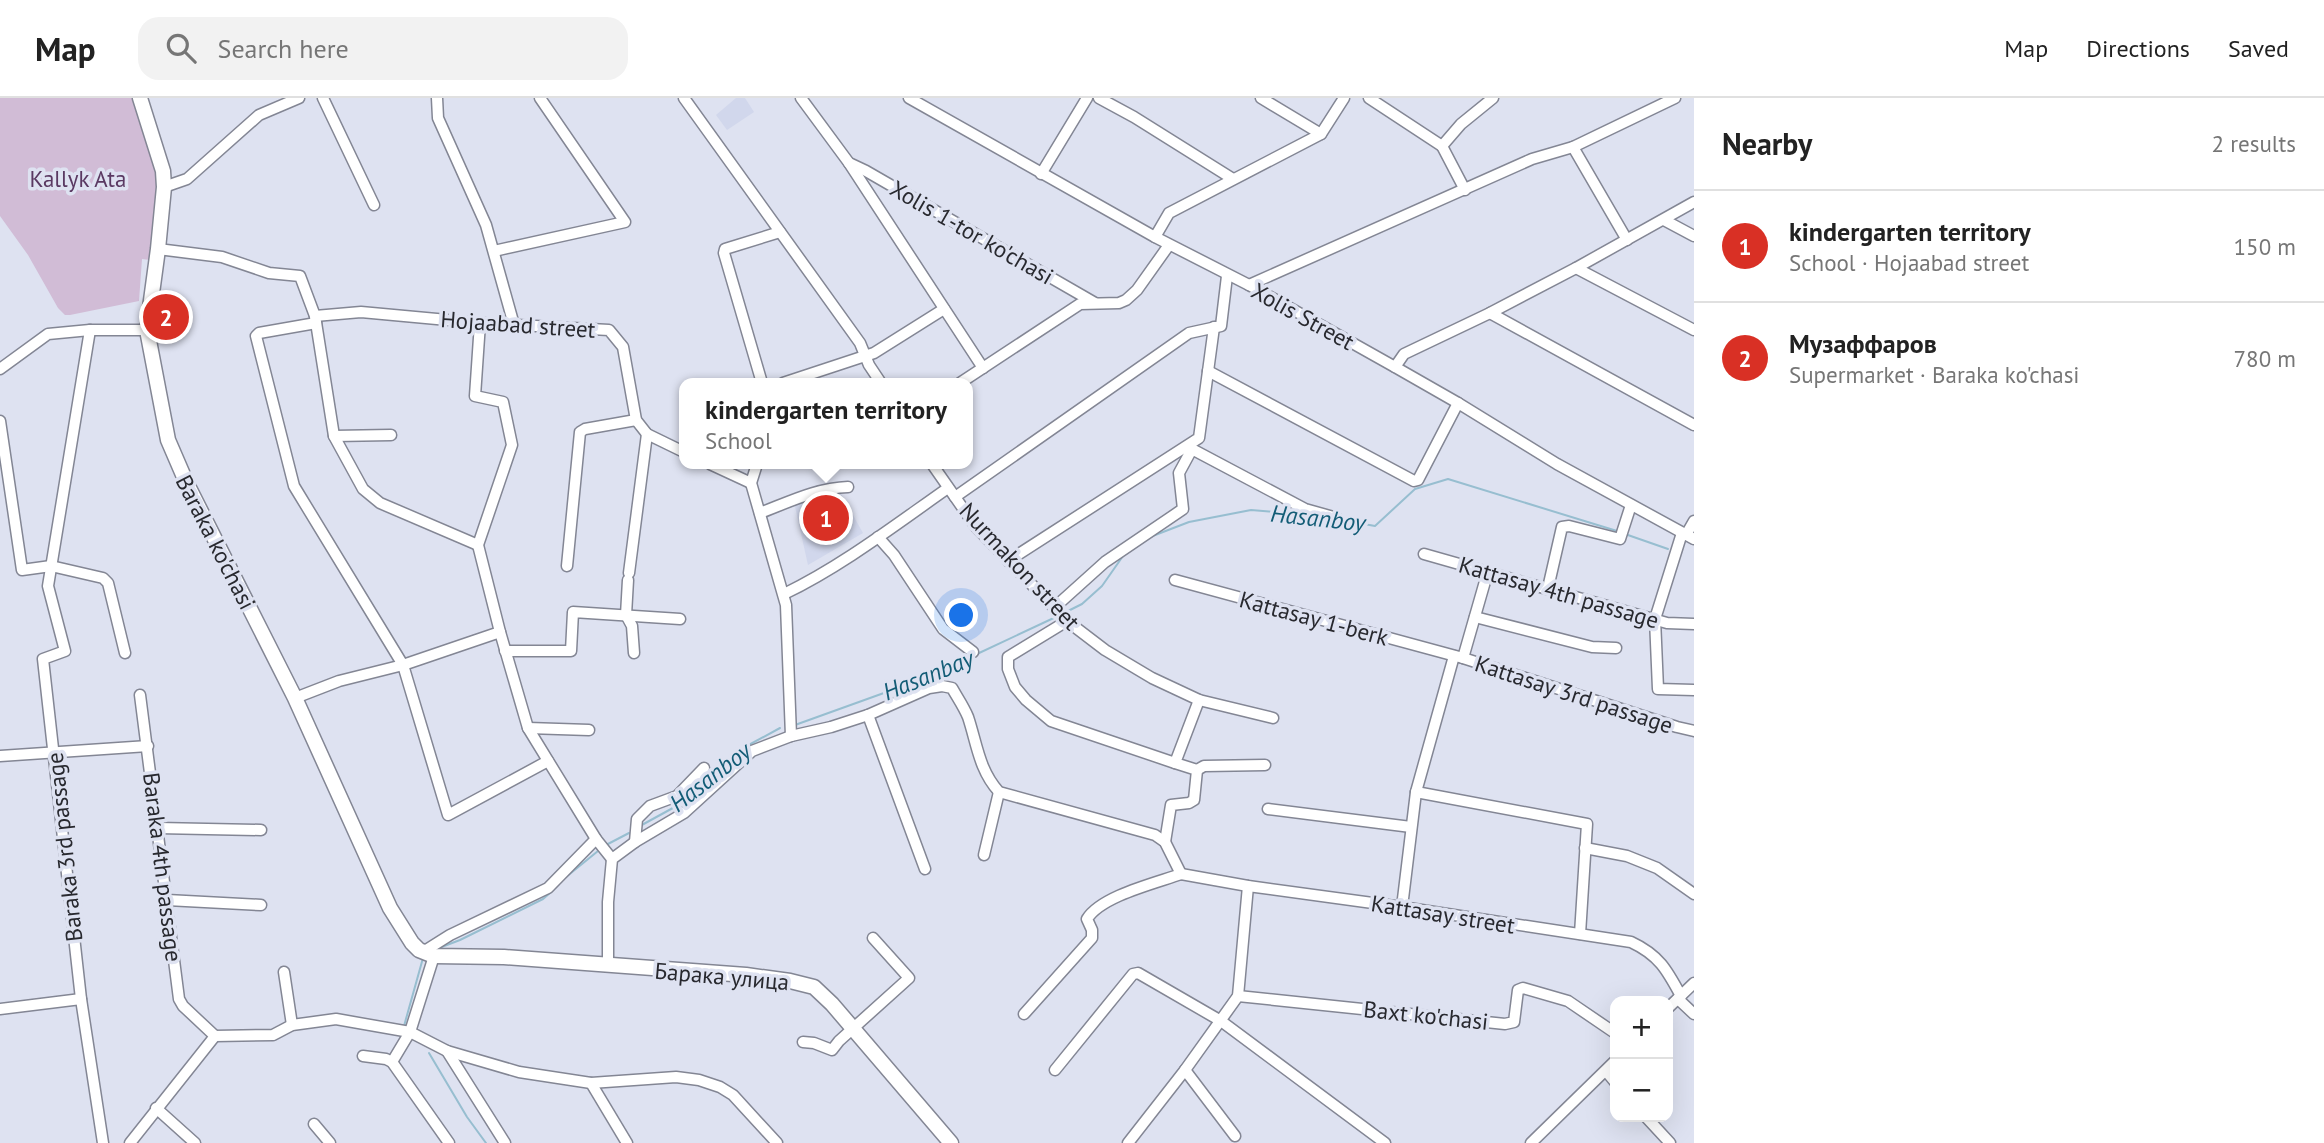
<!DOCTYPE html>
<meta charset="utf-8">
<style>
body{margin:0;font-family:"PT Sans",sans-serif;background:#f2f2f2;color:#222}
.controls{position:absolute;right:21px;bottom:21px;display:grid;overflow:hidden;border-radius:14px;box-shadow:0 7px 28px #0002}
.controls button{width:63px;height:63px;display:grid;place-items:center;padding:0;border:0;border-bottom:2px solid #e0e0e0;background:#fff;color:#222;font:35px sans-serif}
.you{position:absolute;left:962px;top:518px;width:24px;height:24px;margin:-18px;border:5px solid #fff;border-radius:50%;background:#1a73e8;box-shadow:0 0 0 10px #1a73e833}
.badge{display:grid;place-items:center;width:46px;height:46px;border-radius:50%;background:#d93025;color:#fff;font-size:23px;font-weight:700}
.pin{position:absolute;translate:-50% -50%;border:4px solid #fff;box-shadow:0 2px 7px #0006}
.popup{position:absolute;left:679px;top:280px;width:294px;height:91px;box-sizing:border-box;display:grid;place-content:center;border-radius:14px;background:#fff;filter:drop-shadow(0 2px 5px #0005);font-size:23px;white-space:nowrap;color:#767676}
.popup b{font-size:26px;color:#222}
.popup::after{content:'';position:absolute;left:50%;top:100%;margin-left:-14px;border:14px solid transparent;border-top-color:#fff}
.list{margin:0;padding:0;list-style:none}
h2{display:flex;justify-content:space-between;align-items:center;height:91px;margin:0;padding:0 28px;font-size:30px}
h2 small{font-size:23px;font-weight:400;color:#767676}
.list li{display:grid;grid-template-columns:46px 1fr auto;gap:21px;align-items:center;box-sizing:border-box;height:112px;padding:0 28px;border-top:2px solid #e0e0e0}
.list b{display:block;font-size:26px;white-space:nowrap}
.list p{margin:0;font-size:23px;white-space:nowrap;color:#767676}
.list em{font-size:23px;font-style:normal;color:#767676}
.icon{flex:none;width:38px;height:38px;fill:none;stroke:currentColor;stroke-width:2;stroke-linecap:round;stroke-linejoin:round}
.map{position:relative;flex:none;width:1694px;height:1045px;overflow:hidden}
header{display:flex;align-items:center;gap:42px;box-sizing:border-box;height:98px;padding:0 35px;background:#fff;border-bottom:2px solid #e0e0e0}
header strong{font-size:33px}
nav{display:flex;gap:38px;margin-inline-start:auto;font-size:24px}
.search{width:490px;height:63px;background:#f2f2f2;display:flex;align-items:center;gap:18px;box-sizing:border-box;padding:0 24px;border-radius:21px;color:#767676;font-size:26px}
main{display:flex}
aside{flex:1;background:#fff}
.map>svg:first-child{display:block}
.built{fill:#d1d7ec}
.green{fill:#d1bcd6}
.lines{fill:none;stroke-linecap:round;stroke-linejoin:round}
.stream{stroke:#97bed0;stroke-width:2}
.minor-casing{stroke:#838694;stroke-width:13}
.major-casing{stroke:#838694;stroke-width:17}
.minor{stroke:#fff;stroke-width:10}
.major{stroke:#fff;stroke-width:14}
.labels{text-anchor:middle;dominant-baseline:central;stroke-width:7;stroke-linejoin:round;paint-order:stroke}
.park-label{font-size:23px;fill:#5a3962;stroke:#dee2f1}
.street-label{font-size:23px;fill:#28292f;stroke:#dee2f1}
.water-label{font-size:24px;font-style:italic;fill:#135c76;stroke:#dee2f1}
</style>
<header>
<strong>Map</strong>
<div class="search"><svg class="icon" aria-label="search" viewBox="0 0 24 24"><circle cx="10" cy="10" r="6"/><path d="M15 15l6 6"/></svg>Search here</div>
<nav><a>Map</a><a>Directions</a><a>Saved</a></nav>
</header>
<main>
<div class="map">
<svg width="1694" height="1045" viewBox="0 0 1694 1045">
<rect width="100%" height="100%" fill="#dee2f1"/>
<g class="built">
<polygon points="736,0 745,0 754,14 727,32 716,17"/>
<polygon points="835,385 863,435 808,467 794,404 821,394 821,386"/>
</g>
<polygon class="green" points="0,0 133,0 158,73 150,162 142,161 139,203 70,217 65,217 58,210 28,157 0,118"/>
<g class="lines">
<g class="stream">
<polyline points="1342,422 1375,428 1415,391 1448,381 1617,433"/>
<polyline points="1625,436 1668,451"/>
<polyline points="1150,439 1189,424 1251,412 1309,417"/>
<polyline points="1066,514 1082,506 1102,488 1123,458"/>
<polyline points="977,556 1058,518"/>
<polyline points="795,627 945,573 972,559"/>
<polyline points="640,728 682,705 745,649 780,630"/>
<polyline points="606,747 629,735"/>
<polyline points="566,779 598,753"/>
<polyline points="439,850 460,842 543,801 550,795"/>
<polyline points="404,928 423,860"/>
<polyline points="429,955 467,1019 486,1045"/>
</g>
<g class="minor-casing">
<g id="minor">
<polyline points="323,0 374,107"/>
<polyline points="437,0 438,20 486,127 514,227"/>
<polyline points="684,0 860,245 869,267 881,285"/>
<polyline points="801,0 849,65 866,73 1095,205"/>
<polyline points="909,0 1155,139 1249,187 1395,269 1458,305 1557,366 1694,441"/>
<polyline points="1099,0 1134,19 1233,81"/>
<polyline points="1261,0 1321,36"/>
<polyline points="1369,0 1442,48"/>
<polyline points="1573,49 1627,142"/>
<polyline points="849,65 983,270"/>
<polyline points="1041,76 1087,0"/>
<polyline points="164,89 187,81 259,17 299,0"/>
<polyline points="1465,92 1442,48 1461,26 1493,0"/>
<polyline points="1664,122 1694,138"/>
<polyline points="1155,139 1169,115 1321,36 1344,0"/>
<polyline points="158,151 222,159 269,175 300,178 315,218 334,338 363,391 380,405 478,447"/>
<polyline points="494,153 625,124 540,0"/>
<polyline points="1576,170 1694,232"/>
<polyline points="1249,187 1532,61 1573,49 1675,0"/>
<polyline points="1490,215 1694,327"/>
<polyline points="315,218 361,214 480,225 609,232 623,249 636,322 647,336 684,354"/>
<polyline points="316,225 259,235 256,238 294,388 403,567 448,717 548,663"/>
<polyline points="480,225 475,298 503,304 512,347 478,447 500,534 528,630 596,741 612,761"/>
<polyline points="90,232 48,488 65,553 43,561 81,901 103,1045"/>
<polyline points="1395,269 1404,256 1490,215 1576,170 1694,104"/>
<polyline points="0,271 48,236 90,232 147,232"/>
<polyline points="1208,273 1414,383 1418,382 1458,305"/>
<polyline points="762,285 724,155 725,151 780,134"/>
<polyline points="783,285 874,255 944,211"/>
<polyline points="960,285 1080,206 1119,205 1126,202 1137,192 1169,147"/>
<polyline points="0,323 22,472 51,468 103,480 108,485 125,555"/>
<polyline points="334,338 391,337"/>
<polyline points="1188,349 1305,411 1337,420"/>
<polyline points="710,366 751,385"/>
<polyline points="757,366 751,385 786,507 791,638"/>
<polyline points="932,366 976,429 1067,523 1105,552 1152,580 1199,602 1273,620"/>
<polyline points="955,399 1189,235 1221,228 1227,178"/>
<path d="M 760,415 C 789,404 817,390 848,389"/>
<polyline points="1682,435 1655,521 1658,591 1694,592"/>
<polyline points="1686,437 1694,423"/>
<polyline points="878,439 894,457 943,531 973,554"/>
<polyline points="1424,456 1667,525 1694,526"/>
<polyline points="1008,463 1199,340 1214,229"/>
<polyline points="567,468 580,334 585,331 636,322"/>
<polyline points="629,475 647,336"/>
<polyline points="628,482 626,517 632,528 634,555"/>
<polyline points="1175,482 1463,560 1677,629 1694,633"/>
<polyline points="1548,490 1562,429 1569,428 1620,441 1631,407"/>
<path d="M 784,496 C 842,468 895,427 948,390"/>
<polyline points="1055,509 1105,464 1183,411 1179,375 1192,351"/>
<polyline points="1475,519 1592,549 1616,550"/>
<polyline points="1067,523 1008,559 1008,571 1015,589 1026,602 1051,623 1175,665"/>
<polyline points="505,553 571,553 573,514 680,521"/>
<polyline points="1463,560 1488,473"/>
<polyline points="140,597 179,901 183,908 215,938 273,937 292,927 336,921 410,934 447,953 519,974 591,985 676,979 699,982 720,989 733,997 777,1045"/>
<polyline points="295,600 339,583 403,567 500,534"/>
<polyline points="868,617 925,771"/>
<polyline points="528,630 589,632"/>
<polyline points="0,658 148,648"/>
<polyline points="1197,672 1204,668 1265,667"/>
<polyline points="1416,694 1587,726 1580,836"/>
<polyline points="1268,711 1411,729"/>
<polyline points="158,730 261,732"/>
<polyline points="635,744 637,721 650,708 677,698 704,670"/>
<polyline points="1165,744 1171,707 1189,705 1194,702 1197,672 1175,665 1199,602"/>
<polyline points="1585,750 1627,758 1657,770 1694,796"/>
<polyline points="984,757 999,694"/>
<path d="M 1181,776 L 1248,788 L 1402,809 L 1631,844 C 1659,857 1667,872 1681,898"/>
<polyline points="167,802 261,807"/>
<polyline points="1402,809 1416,694 1454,558"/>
<polyline points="423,854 450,837 548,790 596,741"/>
<path d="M 608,868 L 608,804 L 612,761 L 635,744 L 684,715 L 752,653 L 791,638 L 831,629 L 868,617 L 929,590 L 942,588 L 952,590 C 957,599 964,609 968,619 C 977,646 979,672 999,694 L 1155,737 L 1165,744 L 1181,776"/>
<polyline points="284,874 292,927"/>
<polyline points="1238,898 1505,926 1514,924 1518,892 1523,890 1568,903 1615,935"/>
<polyline points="1678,901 1694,916"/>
<polyline points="1668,910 1694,885"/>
<polyline points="0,911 81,901"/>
<path d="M 1024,916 L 1092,840 L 1092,832 L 1087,821 C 1101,798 1156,785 1181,776"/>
<polyline points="803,944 814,945 832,952 839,943 909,880 873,840"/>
<polyline points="447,953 505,1045"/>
<polyline points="363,958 386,961 392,964 449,1045"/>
<polyline points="392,964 410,934 434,858"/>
<polyline points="1055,972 1133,876 1138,875 1221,923 1385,1045"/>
<polyline points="1185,972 1235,1038"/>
<polyline points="1606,973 1615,984"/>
<polyline points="591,985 627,1045"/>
<polyline points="156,1010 195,1045"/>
<polyline points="1646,1019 1670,1045"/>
<polyline points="314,1026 330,1045"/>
<polyline points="130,1045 215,938"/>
<polyline points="1128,1045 1185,972 1238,898 1248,788"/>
<polyline points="1531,1045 1615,963"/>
</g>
</g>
<g class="major-casing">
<polyline id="major" points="140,0 163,73 164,89 158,151 147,232 168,342 187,386 295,600 390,810 412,845 419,852 434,858 504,859 746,877 790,883 814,889 832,906 951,1045"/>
</g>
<use href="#minor" class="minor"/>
<use href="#major" class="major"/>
</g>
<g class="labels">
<g class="park-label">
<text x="78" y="80">Kallyk Ata</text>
</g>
<g class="street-label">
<text transform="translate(972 134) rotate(30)">Xolis 1-tor ko'chasi</text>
<text transform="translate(1303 218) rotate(29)">Xolis Street</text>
<text transform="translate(518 226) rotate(4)">Hojaabad street</text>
<text transform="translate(216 444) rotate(63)">Baraka ko'chasi</text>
<text transform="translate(1020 468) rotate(47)">Nurmakon street</text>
<text transform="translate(1559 494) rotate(16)">Kattasay 4th passage</text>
<text transform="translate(1314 520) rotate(15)">Kattasay 1-berk</text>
<text transform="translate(1574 596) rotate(18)">Kattasay 3rd passage</text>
<text transform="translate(64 749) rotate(-96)">Baraka 3rd passage</text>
<text transform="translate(163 769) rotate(83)">Baraka 4th passage</text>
<text transform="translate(1443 816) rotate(9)">Kattasay street</text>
<text transform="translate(722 878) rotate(5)">Барака улица</text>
<text transform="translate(1426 917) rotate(6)">Baxt ko'chasi</text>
</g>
<g class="water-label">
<text transform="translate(1318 420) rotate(6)">Hasanboy</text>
<text transform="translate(928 577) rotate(-22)">Hasanbay</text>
<text transform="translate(710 679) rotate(-38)">Hasanboy</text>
</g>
</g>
</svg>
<div class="controls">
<button>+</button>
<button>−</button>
</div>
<div class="you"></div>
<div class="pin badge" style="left:826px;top:420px">1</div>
<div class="popup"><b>kindergarten territory</b>School</div>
<div class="pin badge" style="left:166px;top:219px">2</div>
</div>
<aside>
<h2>Nearby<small>2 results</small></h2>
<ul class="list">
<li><span class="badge">1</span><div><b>kindergarten territory</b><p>School · Hojaabad street</p></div><em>150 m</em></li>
<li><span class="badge">2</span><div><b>Музаффаров</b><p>Supermarket · Baraka ko'chasi</p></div><em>780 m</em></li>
</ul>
</aside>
</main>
